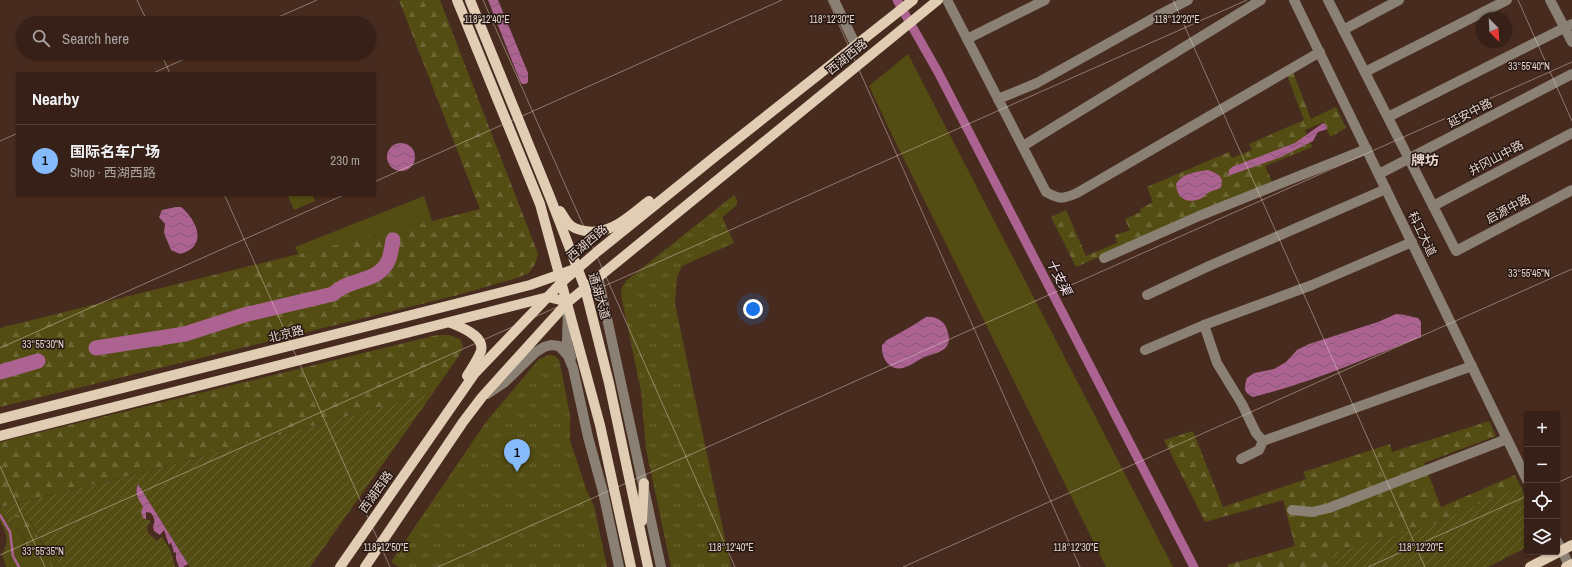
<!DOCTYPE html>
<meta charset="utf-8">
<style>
body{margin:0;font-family:"Archivo Narrow","Noto Sans SC",sans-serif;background:#412d24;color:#f1f3f6}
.controls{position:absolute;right:12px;bottom:12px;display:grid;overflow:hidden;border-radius:4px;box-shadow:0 1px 3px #0004}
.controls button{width:36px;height:36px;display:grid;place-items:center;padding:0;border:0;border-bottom:1px solid #503e36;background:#362017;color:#f1f3f6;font:20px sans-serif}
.compass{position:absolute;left:1476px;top:12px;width:36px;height:36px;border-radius:50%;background:#362017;box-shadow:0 1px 3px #0004;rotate:156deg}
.you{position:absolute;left:753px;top:309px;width:14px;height:14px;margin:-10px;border:3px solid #fff;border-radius:50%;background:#1a73e8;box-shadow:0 0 0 6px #1a73e833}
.badge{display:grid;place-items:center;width:26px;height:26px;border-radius:50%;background:#86bbfb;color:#111;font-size:13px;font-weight:700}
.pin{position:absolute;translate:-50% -33px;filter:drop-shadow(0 1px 2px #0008)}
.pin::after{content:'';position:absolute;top:21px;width:14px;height:12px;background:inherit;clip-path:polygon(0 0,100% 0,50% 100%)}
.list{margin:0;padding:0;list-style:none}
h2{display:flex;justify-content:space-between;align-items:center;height:52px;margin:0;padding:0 16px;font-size:17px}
h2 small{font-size:13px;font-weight:400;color:#aaa3a1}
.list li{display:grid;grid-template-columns:26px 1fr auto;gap:12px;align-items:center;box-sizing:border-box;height:72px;padding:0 16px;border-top:1px solid #503e36}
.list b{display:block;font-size:15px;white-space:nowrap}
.list p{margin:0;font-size:13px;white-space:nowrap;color:#aaa3a1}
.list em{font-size:13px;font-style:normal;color:#aaa3a1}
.icon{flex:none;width:22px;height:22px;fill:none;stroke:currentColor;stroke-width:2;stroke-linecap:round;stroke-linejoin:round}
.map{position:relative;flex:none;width:1572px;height:567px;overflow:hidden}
.search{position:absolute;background:#362017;box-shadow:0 1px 3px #0004;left:16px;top:16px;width:360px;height:44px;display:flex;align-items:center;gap:10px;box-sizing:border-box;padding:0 14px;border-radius:22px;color:#aaa3a1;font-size:15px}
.panel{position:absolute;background:#362017;box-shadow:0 1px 3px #0004;left:16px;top:72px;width:360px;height:124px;border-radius:4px}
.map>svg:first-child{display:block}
.grass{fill:#534d13}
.forest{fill:url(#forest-firs)}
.park{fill:url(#park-tufts)}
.garden{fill:url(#garden-furrows)}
.water{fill:url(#water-waves)}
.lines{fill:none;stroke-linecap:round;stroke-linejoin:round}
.stream{stroke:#ad6391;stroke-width:2.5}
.canal{stroke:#ad6391;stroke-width:9}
.river{stroke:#ad6391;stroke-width:15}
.minor{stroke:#8a8074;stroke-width:10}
.major{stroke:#e1cdb4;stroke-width:10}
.ticks{fill:none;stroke:#e7d4cc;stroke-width:1;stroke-opacity:0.45}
.labels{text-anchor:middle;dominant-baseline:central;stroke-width:3;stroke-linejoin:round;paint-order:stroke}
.street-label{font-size:12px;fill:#e7d4cc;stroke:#251712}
.water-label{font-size:13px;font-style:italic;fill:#f2dce8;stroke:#251712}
.quarter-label{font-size:14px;font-weight:bold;fill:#e7d4cc;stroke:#251712}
.ticks-label{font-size:10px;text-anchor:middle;fill:#e7d4cc;stroke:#251712;stroke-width:3;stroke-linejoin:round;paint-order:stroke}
</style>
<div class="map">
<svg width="1572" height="567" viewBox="0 0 1572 567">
<defs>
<pattern id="forest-firs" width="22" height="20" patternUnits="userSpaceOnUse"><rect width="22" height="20" fill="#534d13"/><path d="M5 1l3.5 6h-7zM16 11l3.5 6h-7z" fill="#6c6634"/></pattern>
<pattern id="park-tufts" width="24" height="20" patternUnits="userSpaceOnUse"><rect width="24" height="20" fill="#534d13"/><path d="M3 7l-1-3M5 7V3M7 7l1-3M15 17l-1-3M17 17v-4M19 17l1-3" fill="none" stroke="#6c6634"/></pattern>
<pattern id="garden-furrows" width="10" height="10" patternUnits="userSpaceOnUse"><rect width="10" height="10" fill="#534d13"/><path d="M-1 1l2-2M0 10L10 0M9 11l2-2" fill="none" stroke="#6c6634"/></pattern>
<pattern id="water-waves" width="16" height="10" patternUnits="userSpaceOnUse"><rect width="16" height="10" fill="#ad6391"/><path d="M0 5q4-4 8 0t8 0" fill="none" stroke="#895774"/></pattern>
</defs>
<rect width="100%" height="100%" fill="#482b1f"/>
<g class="grass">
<polygon points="908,54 1173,567 1106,567 894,139 869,86"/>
<polygon points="287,194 312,194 315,201 294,210"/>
<polygon points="424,196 432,221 298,254 295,247"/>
<path d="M 0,507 L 10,527 C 30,534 22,546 31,561 L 43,555 L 48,559 L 51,567 L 6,567 L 2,554 C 11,539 5,534 0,520 C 0,517 0,511 0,507 Z"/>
</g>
<g class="forest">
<polygon points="399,0 440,0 538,254 535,264 529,273 517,278 454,296 0,407 0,328 480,209"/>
<polygon points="1293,72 1311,119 1336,107 1346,128 1330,137 1324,122 1305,130 1312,147 1265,166 1272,182 1076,267 1051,217 1066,210 1086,256 1117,243 1115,235 1130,230 1125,219 1141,212 1140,209 1153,202 1147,187 1229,152 1232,158 1252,150 1249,144 1304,120 1287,75"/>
<polygon points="437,335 449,335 460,339 463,346 460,354 433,393 136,474 0,507 0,442"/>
<polygon points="1489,421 1496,436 1424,463 1441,507 1515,475 1520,485 1432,525 1330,553 1336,567 1228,567 1227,565 1295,546 1283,500 1205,522 1164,440 1193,431 1223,507 1306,479 1303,472 1390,444 1392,452"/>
<path d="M 22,514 L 29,519 L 44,548 L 48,549 L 61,567 L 51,567 L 48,559 L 43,555 L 31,561 C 23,546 30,533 10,527 L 11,521 L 16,515 Z"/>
</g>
<g class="park">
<polygon points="734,195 737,200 737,205 722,217 734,243 682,266 677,277 675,304 731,567 671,567 646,449 641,391 621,295 622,287 627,280"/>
<polygon points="549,355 555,356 559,360 561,369 570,415 570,440 586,489 594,506 607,567 399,567 391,562 486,422 539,359"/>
</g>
<g class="garden">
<path d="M 433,393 L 310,567 L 190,567 L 138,484 C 132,497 141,497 143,508 C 144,511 143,515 143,518 L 151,521 L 147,527 L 148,533 L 157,541 L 162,537 L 171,551 L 175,567 L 61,567 L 48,549 L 45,548 L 29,519 L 22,514 L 16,515 L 11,521 L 10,527 L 2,513 L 1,507 L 133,475 Z"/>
<polygon points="1520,485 1527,500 1527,547 1488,567 1336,567 1330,553 1432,525"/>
</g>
<g class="water">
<polygon points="488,0 498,0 528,73 528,82 526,84 522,84 520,81"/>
<polygon points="1323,123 1327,126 1327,129 1318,132 1313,141 1281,157 1228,176 1229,170 1232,167 1295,143"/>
<circle cx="401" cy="157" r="14"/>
<path d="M 1208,170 C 1216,173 1225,176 1221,187 C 1218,190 1214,190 1210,192 C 1206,194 1203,198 1200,199 C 1186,204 1177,198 1176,184 C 1183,173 1195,172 1208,170 Z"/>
<path d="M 176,207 L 181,207 C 198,221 208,247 180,254 L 171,250 L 164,233 L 165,224 L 159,217 L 162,210 Z"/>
<path d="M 1396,314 C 1404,314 1411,317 1418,318 L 1421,322 L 1421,337 C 1366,358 1311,383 1253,397 C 1243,392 1244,388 1247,378 L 1254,373 L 1274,369 L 1286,362 L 1297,350 L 1309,344 L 1378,322 Z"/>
<path d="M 926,317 C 934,316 940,319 945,325 C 948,331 951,340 947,346 C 942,353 932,354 925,357 C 917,360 911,366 903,368 C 889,371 881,358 882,345 L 887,340 L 912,326 Z"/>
<path d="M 138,484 L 188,564 L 183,567 L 179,567 L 176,559 L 176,552 L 174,553 L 171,542 L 169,545 L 164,530 L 160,535 L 154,531 L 153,526 C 156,521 154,518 151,513 L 146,512 L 146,519 L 143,518 L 141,512 L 143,507 C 138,498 134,494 138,484 Z"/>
</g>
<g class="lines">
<polyline class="stream" points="0,515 10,532 13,556 19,567"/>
<polyline class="canal" points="897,0 938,72 1194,567"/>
<g class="river">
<path d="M 96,348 L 185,334 L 244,315 L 333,294 C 350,277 379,284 389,259 C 391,253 392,246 393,240"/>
<polyline points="0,372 38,361"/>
</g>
<g class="minor">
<polyline points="834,0 856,46"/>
<path d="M 947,0 L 1046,192 C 1060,200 1063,199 1077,193 L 1320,52"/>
<polyline points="1294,0 1527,480"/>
<polyline points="1328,0 1456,251 1572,190"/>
<polyline points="1550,0 1572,42"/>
<polyline points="1343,30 1399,0"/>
<polyline points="967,39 1045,0"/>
<polyline points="1365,72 1507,0"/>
<polyline points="998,99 1037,83 1159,15 1188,0"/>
<polyline points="1388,117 1572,24"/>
<polyline points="1023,146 1261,0"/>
<polyline points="1379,174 1572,74"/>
<polyline points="1433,206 1572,133"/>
<polyline points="1104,258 1199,216 1367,149"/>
<polyline points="598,277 661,567"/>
<polyline points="1147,295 1209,266 1386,189"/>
<polyline points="568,310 567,342 571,358"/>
<polyline points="1204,325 1217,363 1242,404 1256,433 1263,441"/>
<polyline points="1145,350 1204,325 1312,285 1412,242"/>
<polyline points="487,394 505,382 536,352 544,347 551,345 559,346 568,356 573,368 588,437 603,492 619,567"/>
<polyline points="1241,459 1259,450 1263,441 1472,366"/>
<polyline points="1292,510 1312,512 1329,508 1507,439"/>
<polyline points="1557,541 1570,567"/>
</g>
<g class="major">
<polyline points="457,0 540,204 600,425 631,567"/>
<polyline points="470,0 550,197 585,288 609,383 648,567"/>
<path d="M 560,211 C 563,215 565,220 569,224 C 573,228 579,230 585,231 C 611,236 630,215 649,201"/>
<path d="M 451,323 C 461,327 485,336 481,351 C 478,359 472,368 467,376"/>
<polyline points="0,419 530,285 572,270"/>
<polyline points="0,436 548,297 568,302"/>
<polyline points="642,521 644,483"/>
<polyline points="340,567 475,373 562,282 598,251 717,155 913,0"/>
<polyline points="365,567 463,422 482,397 568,302 938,0"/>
<polyline points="1530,567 1572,545"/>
<polyline points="1566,567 1572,564"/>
</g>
</g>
<path class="ticks" d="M 137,0 L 148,23M 483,0 L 735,567M 828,0 L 1080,567M 1173,0 L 1425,567M 1518,0 L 1572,121M 265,23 L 317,0M 161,53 L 170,74M 151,74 L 198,53M 0,141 L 18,133M 374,182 L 782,0M 224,194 L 390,567M 0,348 L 346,194M 0,466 L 45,567M 1557,483 L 1572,476M 0,555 L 1247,0M 438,567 L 1572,62M 903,567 L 1572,269M 1368,567 L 1527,496"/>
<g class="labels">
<g class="street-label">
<text transform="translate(847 57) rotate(-39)">西湖西路</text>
<text transform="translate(1470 113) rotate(-27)">延安中路</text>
<text transform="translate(1496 158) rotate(-28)">井冈山中路</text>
<text transform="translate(1508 209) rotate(-28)">启源中路</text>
<text transform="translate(1422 234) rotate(64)">科工大道</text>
<text transform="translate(587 243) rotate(-40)">西湖西路</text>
<text transform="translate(599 296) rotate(74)">通湖大道</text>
<text transform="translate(286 334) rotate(-14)">北京路</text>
<text transform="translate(376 492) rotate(-55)">西湖西路</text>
</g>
<g class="water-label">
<text transform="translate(1059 277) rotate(63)">十支渠</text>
</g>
<g class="quarter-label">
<text x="1425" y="160">牌坊</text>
</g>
</g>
<g class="ticks-label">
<text x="487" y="23">118°12'40"E</text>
<text x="832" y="23">118°12'30"E</text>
<text x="1177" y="23">118°12'20"E</text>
<text x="1529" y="70">33°55'40"N</text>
<text x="1529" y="277">33°55'45"N</text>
<text x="43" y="348">33°55'30"N</text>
<text x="386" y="551">118°12'50"E</text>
<text x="731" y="551">118°12'40"E</text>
<text x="1076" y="551">118°12'30"E</text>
<text x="1421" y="551">118°12'20"E</text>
<text x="43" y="555">33°55'35"N</text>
</g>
</svg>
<div class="controls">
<button>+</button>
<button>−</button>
<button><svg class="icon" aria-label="locate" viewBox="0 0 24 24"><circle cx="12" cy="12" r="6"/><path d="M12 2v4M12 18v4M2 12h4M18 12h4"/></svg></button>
<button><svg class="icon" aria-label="layers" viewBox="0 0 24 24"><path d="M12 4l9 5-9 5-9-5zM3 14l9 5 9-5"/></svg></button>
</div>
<svg class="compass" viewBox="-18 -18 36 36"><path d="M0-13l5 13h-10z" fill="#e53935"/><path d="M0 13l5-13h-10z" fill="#aaa3a1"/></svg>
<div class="you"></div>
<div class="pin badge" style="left:517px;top:472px">1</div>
<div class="search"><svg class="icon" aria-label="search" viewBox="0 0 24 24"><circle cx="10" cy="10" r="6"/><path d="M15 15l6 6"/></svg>Search here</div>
<section class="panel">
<h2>Nearby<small></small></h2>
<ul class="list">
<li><span class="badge">1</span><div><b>国际名车广场</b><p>Shop · 西湖西路</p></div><em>230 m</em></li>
</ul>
</section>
</div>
